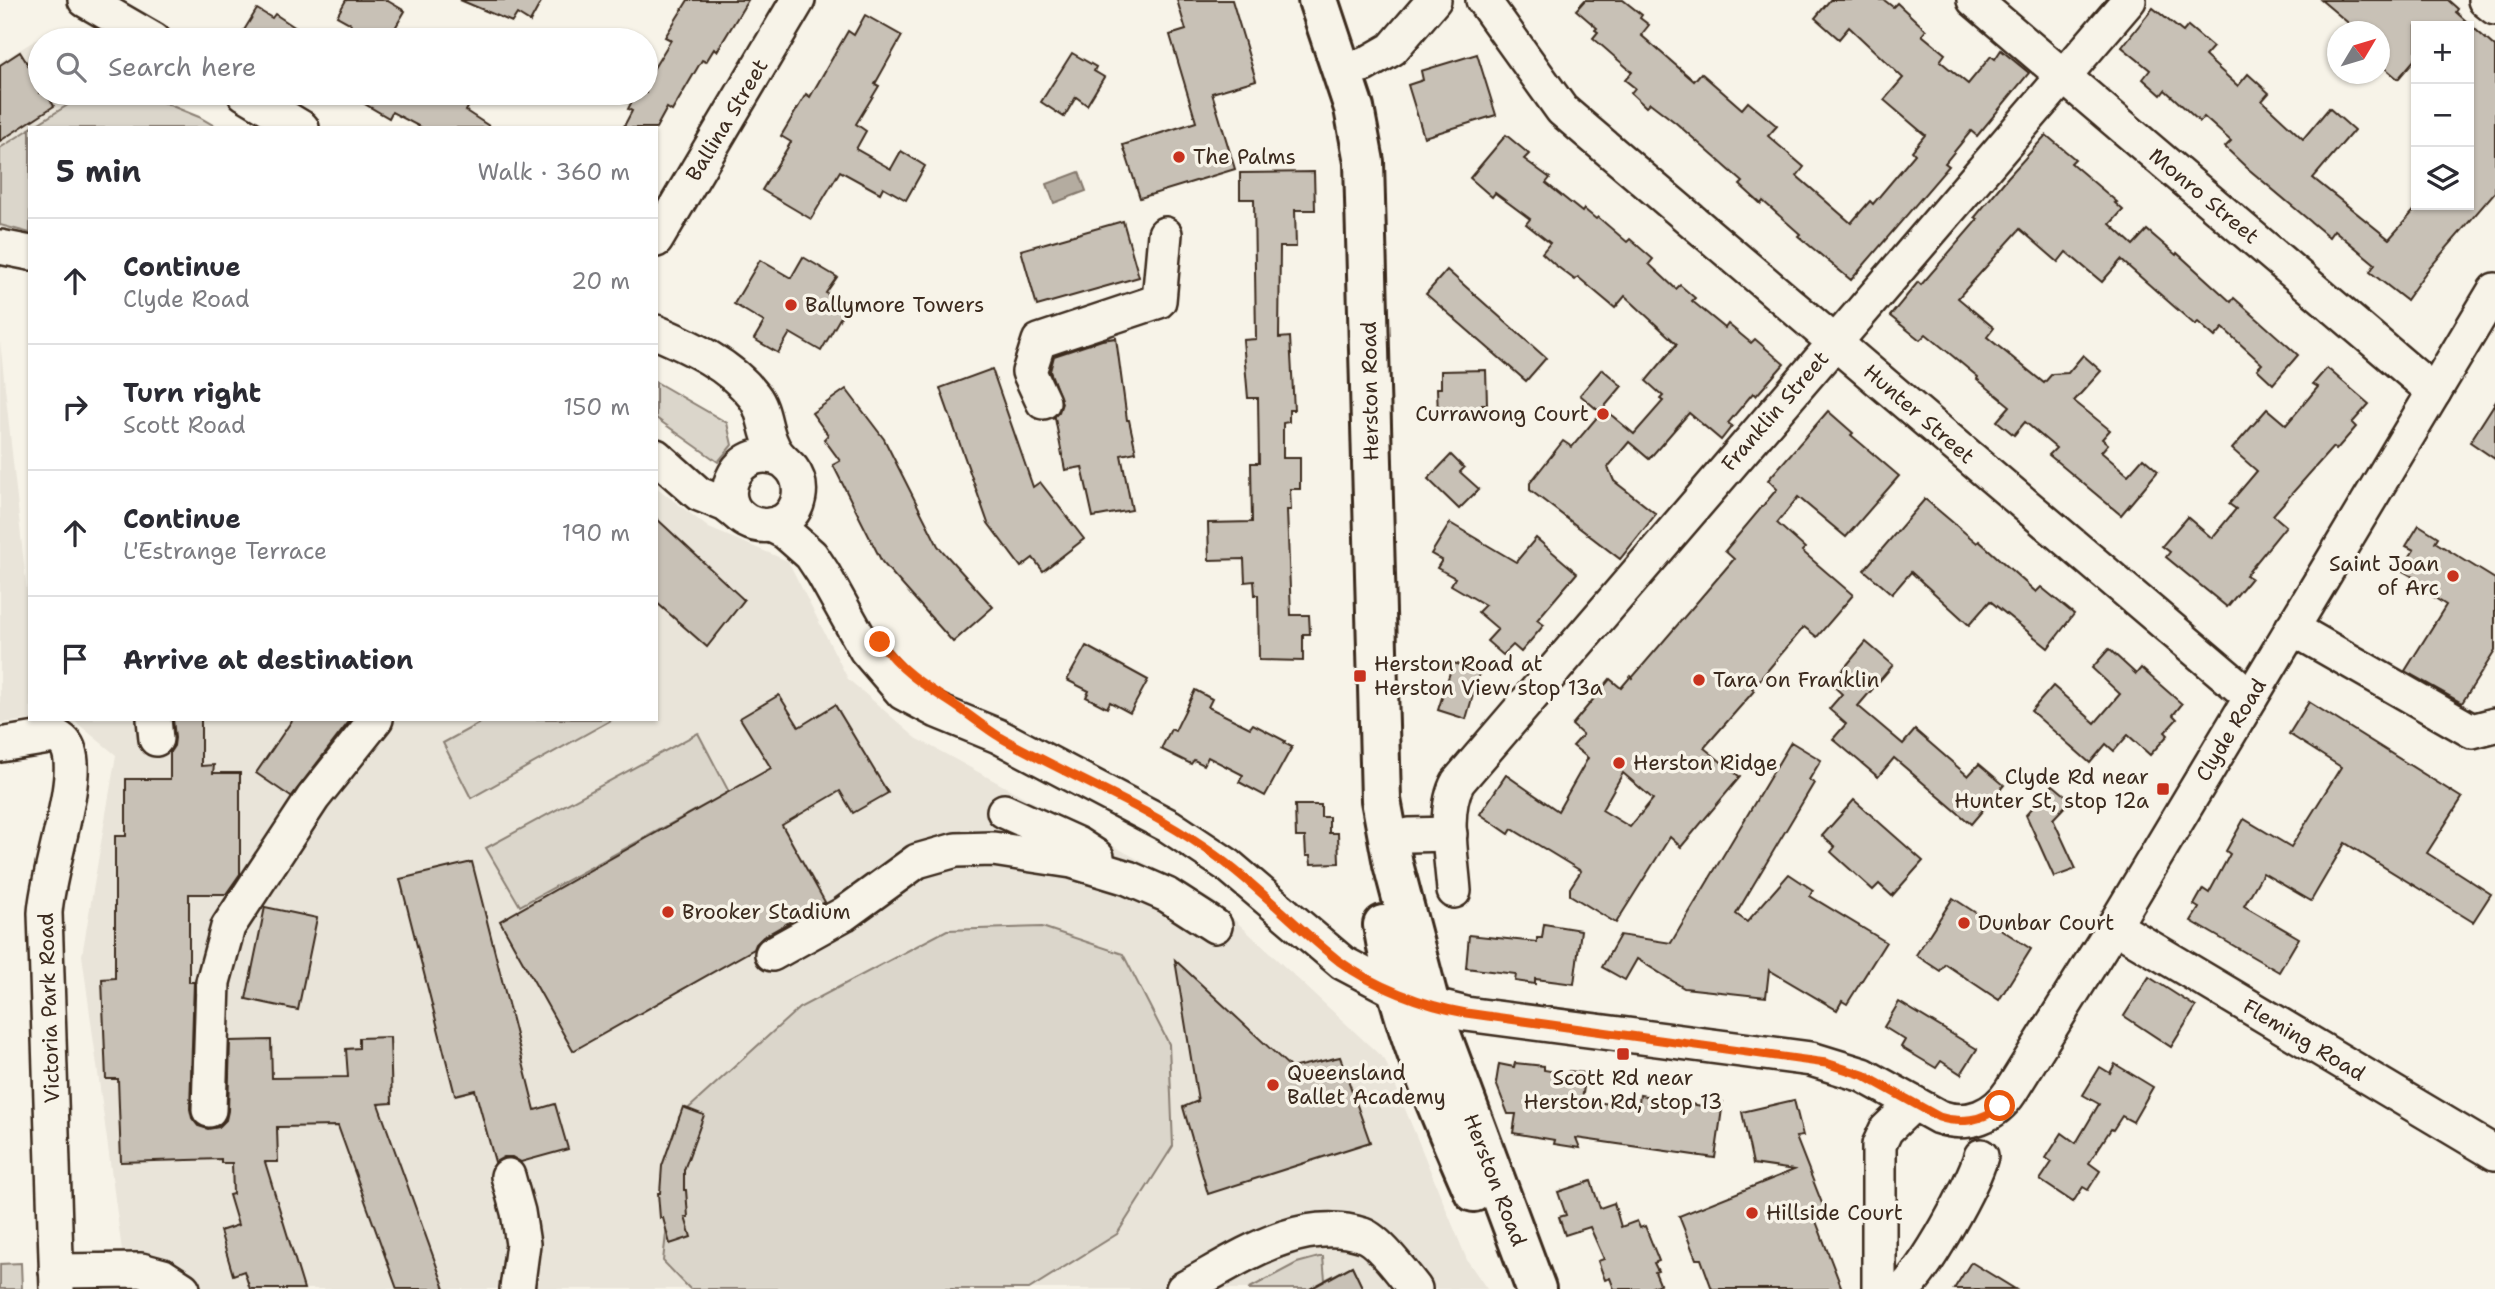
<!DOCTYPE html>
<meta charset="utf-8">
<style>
body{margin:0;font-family:"Shantell Sans",sans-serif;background:#f2f2f3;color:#2b2b33}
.controls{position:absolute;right:21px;top:21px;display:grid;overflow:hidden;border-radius:0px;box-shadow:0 2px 5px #0004}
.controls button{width:63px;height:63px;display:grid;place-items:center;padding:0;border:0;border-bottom:2px solid #e1e1e2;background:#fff;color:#2b2b33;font:35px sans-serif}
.compass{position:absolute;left:2327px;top:21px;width:63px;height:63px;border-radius:50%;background:#fff;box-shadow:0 2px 5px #0004;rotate:52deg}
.stop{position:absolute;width:21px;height:21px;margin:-16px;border:5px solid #ea580c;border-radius:50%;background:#fff}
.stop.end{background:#ea580c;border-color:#fff;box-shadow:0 2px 7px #0008}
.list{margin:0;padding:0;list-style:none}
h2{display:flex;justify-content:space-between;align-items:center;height:91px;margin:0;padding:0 28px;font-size:30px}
h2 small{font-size:23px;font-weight:400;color:#7c7c81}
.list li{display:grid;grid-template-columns:46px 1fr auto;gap:21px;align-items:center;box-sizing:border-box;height:126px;padding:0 28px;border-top:2px solid #e1e1e2}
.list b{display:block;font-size:26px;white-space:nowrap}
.list p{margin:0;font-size:23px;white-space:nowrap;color:#7c7c81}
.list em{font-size:23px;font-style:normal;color:#7c7c81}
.icon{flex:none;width:38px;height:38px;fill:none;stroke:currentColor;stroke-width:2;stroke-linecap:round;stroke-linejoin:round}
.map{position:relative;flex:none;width:2495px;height:1289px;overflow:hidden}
.search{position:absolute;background:#fff;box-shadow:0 2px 5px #0004;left:28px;top:28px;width:630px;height:77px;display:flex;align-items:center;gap:18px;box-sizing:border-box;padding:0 24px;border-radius:38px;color:#7c7c81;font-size:26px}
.panel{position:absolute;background:#fff;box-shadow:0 2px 5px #0004;left:28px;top:126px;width:630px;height:595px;border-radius:0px}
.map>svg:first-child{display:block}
.built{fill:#e9e4d9}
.green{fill:#dbd6cb;stroke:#8b8074;stroke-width:2}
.water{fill:#b4aca0;stroke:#84786c;stroke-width:2}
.building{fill:#c8c1b6;stroke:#3b2a1e;stroke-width:2;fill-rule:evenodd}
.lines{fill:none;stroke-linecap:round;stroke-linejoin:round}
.minor-casing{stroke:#3b2a1e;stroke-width:38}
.major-casing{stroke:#3b2a1e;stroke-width:44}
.minor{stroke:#f7f3e8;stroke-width:33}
.major{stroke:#f7f3e8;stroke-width:38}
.route{stroke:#ea580c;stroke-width:9}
.poi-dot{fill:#c8321e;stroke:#f7f3e8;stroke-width:2.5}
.labels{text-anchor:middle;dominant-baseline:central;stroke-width:7;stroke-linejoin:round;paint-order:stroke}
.street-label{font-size:21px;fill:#3b2a1e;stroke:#f7f3e8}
.poi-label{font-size:21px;fill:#3b2a1e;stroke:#f7f3e8;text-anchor:start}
</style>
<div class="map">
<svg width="2495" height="1289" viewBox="0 0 2495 1289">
<rect width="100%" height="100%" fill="#f7f3e8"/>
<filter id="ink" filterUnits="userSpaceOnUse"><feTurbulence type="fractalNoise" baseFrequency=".0143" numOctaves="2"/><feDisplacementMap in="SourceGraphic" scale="14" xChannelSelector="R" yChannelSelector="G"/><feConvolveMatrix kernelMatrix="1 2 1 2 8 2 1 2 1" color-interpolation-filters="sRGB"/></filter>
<g filter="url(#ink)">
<g class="built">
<polygon points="42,36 48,40 40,40 40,93 87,93 0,147 0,62"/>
<polygon points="0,341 30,620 30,719 40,719 0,723"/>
<polygon points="656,487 709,528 788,561 848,679 916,738 1214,901 1385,1060 1467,1260 1487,1289 90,1289 87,1260 123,1258 82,955 116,755 72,719 656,719"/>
</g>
<g class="green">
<polygon points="87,93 140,93 199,117 218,128 31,128"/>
<polygon points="30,129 30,233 0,225 0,148"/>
<polygon points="656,382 727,423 732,445 718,462 656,418"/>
<polygon points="487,719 613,719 471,798 443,743"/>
<polygon points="698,733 729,792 520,906 486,848"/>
<polygon points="1042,927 1123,954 1169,1044 1173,1146 1117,1234 1029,1289 690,1289 663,1261 679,1117 799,1008 947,930"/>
<polygon points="1319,1257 1323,1257 1325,1280 1352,1266 1363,1289 1248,1289 1297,1263"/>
<polygon points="21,1263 22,1289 0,1289 0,1264"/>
</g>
<polygon class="water" points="1079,172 1086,191 1054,203 1047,184"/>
<g class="building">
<polygon points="346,0 386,0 405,11 388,40 342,40 351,24 337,16"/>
<polygon points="460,0 542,0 530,22 517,14 512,22"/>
<polygon points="688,0 748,0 717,51 714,49 706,62 702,60 672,111 667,108 656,128 623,128 632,111 628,109 636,93 646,93 646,81 671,40 665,37"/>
<polygon points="1177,0 1232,0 1256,80 1212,93 1235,169 1140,198 1123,145 1196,122 1170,35 1186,30"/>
<polygon points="1585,0 1623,0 1642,15 1640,18 1649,25 1641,35 1694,81 1701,73 1742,109 1748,102 1777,126 1768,136 1804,167 1797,176 1851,223 1870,201 1873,204 1915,154 1912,151 1925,135 1884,100 1903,78 1849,27 1839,39 1815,18 1830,0 1884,0 1893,7 1897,3 1926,30 1922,35 1945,54 1940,61 1968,84 1991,56 1995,59 2001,50 2029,73 1977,136 1971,131 1945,163 1949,166 1851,280 1798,236 1800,234 1763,201 1761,204 1740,185 1743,182 1676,123 1650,103 1646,107 1631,93 1635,88 1625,80 1632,72 1593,38 1598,32 1595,30 1597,28 1576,10"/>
<polygon points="2321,0 2448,0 2458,9 2456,12 2495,47 2495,192 2426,272 2406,300 2370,272 2375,264 2334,230 2329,237 2246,167 2225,147 2231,141 2204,117 2200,122 2165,90 2161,95 2143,79 2150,70 2122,47 2153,8 2183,32 2188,26 2213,47 2205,56 2238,86 2248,74 2269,93 2262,101 2303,139 2329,108 2354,130 2313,178 2389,239 2419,205 2469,205 2469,26 2416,26 2416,58 2398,79 2379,63 2379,32 2359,32"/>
<polygon points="257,9 272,18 275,14 296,28 289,40 238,40"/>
<polygon points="865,15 902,36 875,84 879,86 856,124 866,131 856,149 891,169 901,151 925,166 906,200 883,187 880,193 840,171 811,219 762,190 791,142 781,136 806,94 810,97 848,31 854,35"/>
<polygon points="20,52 40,84 40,93 46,93 54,106 0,141 0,65"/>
<polygon points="1072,53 1096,67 1094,71 1104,77 1087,105 1076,97 1064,117 1041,102"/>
<polygon points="1477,54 1496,115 1424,137 1408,85 1423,80 1421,71"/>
<polygon points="346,93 476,93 466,111 492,128 422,128 392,112 389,118"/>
<polygon points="1506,135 1529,154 1524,159 1550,178 1546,183 1582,212 1584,209 1596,219 1598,217 1627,242 1630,239 1653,259 1649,264 1676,289 1680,285 1695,298 1692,301 1725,328 1728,324 1751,343 1755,339 1784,364 1756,396 1753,393 1728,423 1732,426 1721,440 1689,413 1649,459 1629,442 1608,467 1614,481 1656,514 1620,559 1530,490 1530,483 1563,441 1572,447 1604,409 1634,434 1663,401 1660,399 1663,396 1646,381 1677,344 1625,296 1615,308 1578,277 1575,280 1554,264 1542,253 1550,243 1526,224 1530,219 1495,193 1492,197 1470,178"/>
<polygon points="2046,135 2075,159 2071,163 2117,202 2115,203 2123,210 2110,224 2133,245 2147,230 2176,255 2177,253 2231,302 2234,298 2298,355 2273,384 2257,369 2262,364 2223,328 2215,337 2198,322 2195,325 2121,260 2102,282 2066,252 2058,262 2020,229 1958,298 1994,328 1987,337 2044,383 2052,374 2068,373 2083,355 2101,371 2074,401 2110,430 2102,439 2108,444 2101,452 2128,475 2143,458 2158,471 2121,515 2049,455 2056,448 2025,422 2014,435 1997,421 2010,406 1977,379 1978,377 1926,334 1920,340 1890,316 1918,282 1921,285 1978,219 1975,217 2008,177"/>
<polygon points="1314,172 1315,210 1295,210 1296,247 1280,247 1279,338 1290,337 1294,410 1289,410 1289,422 1283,423 1283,458 1300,458 1300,489 1290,489 1291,510 1287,510 1291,615 1309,615 1310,634 1303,634 1303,661 1259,660 1258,595 1255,595 1254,581 1245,582 1244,559 1209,560 1208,523 1252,522 1251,463 1259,463 1258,398 1248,398 1243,340 1256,339 1254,199 1240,199 1240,173"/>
<polygon points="1123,221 1139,277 1037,306 1021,250"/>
<polygon points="803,257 837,277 826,293 847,306 821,351 790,333 778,353 754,339 764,322 734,304 760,260 791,278"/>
<polygon points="1447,270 1546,358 1526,381 1426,294"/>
<polygon points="1116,338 1127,420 1129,420 1136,452 1121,455 1132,510 1093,517 1082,467 1065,470 1055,418 1052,419 1059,412 1062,403 1050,371 1054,356 1102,340"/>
<polygon points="2327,368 2369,404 2352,423 2356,427 2336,450 2333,447 2273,515 2286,526 2246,575 2251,578 2227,607 2166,557 2170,552 2162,546 2187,517 2212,538 2236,509 2229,504 2257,471 2232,449 2267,409 2286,425 2318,387 2313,384"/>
<polygon points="992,369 1033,487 1040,482 1084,539 1043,571 1033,558 1021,567 988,523 940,388"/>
<polygon points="1602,369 1622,386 1600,412 1580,395"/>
<polygon points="1486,370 1487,404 1482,404 1482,415 1438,416 1437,388 1441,388 1441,371"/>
<polygon points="846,389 884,439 938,546 993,607 953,642 882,562 833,465 840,461 824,439 828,435 812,413"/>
<polygon points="2495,403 2495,459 2470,442"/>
<path d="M 1828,411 L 1853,433 L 1851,435 L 1899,476 L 1846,537 L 1798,497 L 1777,523 L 1805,548 L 1802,551 L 1853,595 L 1817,637 L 1804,627 L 1752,689 L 1754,691 L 1704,748 L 1740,777 L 1681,847 L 1670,837 L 1616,923 L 1570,895 L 1570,888 L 1581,871 L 1512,829 L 1509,834 L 1480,814 L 1506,775 L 1558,811 L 1588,758 L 1573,746 L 1583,735 L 1572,725 L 1610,679 L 1621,688 L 1631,676 L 1632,678 L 1734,559 L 1725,551 L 1777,489 L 1768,480 ZM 1623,773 L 1653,799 L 1630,827 L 1602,810 Z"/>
<polygon points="1451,455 1464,468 1460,472 1479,489 1459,509 1428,479"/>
<polygon points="1925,499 1977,543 1979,541 2036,592 2041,587 2074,614 2048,648 1990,601 1969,625 1911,572 1892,594 1864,570"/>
<polygon points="656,518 744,600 707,647 656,602"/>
<polygon points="1450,523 1516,562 1536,538 1577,573 1537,620 1544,625 1521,652 1513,645 1503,655 1487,641 1498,629 1478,612 1485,605 1451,585 1455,578 1437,568 1442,560 1431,554"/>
<polygon points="2419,525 2438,537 2435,542 2495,579 2495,651 2462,703 2405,671 2446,605 2410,582 2413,577 2401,570 2414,550 2406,546"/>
<polygon points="1866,642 1893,665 1858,706 1903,744 1915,730 1968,776 1979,764 2004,785 1971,824 1894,758 1878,777 1833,739 1846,724 1829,709 1842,694 1831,684"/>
<polygon points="1086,646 1148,680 1130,713 1110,702 1107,708 1086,697 1089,691 1067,680"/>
<polygon points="2109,649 2136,674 2141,668 2182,704 2173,715 2177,719 2165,732 2168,735 2150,755 2128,735 2114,751 2106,744 2090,763 2031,711 2053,686 2095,723 2120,694 2092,668"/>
<polygon points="1453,663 1480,671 1466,719 1438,710"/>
<polygon points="1195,690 1212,699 1208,707 1250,728 1253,724 1285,741 1284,743 1292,747 1265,796 1239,782 1243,775 1208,757 1204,765 1194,760 1191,764 1161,749 1171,729 1175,731"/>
<polygon points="779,695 799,727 835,705 888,793 853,813 840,791 782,825 825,902 763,937 756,944 754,949 573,1051 500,921 771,768 740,718"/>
<polygon points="2309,702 2462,798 2427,853 2491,894 2473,922 2345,843 2311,901 2263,873 2244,906 2299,938 2279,972 2191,921 2199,908 2194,905 2203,889 2209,893 2230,854 2226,851 2244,819 2291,847 2341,767 2289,734"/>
<polygon points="173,719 201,719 201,766 214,765 213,773 240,773 240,874 226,894 189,894 189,982 194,982 190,1109 192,1118 198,1126 208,1129 219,1127 226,1120 228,1111 230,1041 271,1040 272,1078 348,1077 346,1049 359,1048 359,1038 390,1037 392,1103 378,1104 445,1289 397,1289 338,1126 277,1127 278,1162 265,1162 304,1289 250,1289 244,1271 233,1275 220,1231 238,1225 229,1195 233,1194 232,1163 221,1163 221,1159 121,1162 118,1079 106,1079 102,979 115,978 115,836 126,836 126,779 170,779 170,752 174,746 175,738"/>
<polygon points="293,719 351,719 291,797 256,773"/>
<polygon points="1791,742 1821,760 1809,780 1814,783 1736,914 1747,922 1789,874 1813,890 1810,896 1886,942 1847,1004 1842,1001 1837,1010 1769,970 1766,997 1684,988 1637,959 1625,980 1602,967 1620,935 1671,943"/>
<polygon points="2053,785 2071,800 2053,819 2076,869 2054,877 2026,815"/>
<polygon points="1854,800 1923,861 1892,896 1879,884 1873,890 1831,852 1835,847 1822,836"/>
<polygon points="1295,805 1321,805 1321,817 1329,817 1329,833 1338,833 1339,863 1311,864 1310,856 1306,856 1305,837 1296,837"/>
<polygon points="472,862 535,1110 555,1104 568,1149 521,1162 512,1157 504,1157 495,1162 475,1090 455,1095 400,879"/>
<polygon points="1953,898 2031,949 1999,1000 1945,964 1940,971 1916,955"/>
<polygon points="265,907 317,918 298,1010 246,999"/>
<polygon points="1544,924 1581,930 1574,984 1535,979 1535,984 1515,981 1516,974 1466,968 1469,935 1537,942 1537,938 1542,938"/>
<polygon points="1175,960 1291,1068 1340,1057 1370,1142 1208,1194 1183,1107 1198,1101"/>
<polygon points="2149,977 2196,1007 2171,1047 2124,1016"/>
<polygon points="1899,1002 1977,1049 1961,1074 1941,1061 1936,1068 1901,1047 1905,1040 1884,1027"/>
<polygon points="1515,1063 1544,1066 1544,1070 1563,1073 1563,1078 1569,1071 1586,1073 1582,1100 1638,1108 1640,1095 1702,1106 1703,1099 1723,1102 1715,1158 1576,1138 1580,1148 1554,1144 1555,1140 1513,1133 1516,1114 1508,1114 1496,1083 1499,1064 1514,1067"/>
<polygon points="2115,1064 2153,1087 2133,1122 2122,1116 2113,1130 2111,1129 2089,1163 2100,1171 2088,1190 2083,1187 2073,1202 2040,1180 2052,1162 2046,1158 2062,1133 2076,1143 2099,1104 2083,1095 2100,1067 2110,1073"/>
<polygon points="1794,1100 1803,1136 1796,1137 1825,1211 1814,1216 1842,1289 1712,1289 1701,1259 1696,1259 1679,1216 1794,1170 1753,1164 1742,1112"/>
<polygon points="683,1107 704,1115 684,1170 684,1190 686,1190 688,1217 685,1217 691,1237 670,1244 663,1218 660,1218 658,1193 660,1193 662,1166"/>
<polygon points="1591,1181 1600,1208 1614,1203 1621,1227 1637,1221 1640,1228 1645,1226 1659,1261 1654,1263 1658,1271 1655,1272 1660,1284 1648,1289 1614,1289 1610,1278 1605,1280 1598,1261 1604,1259 1590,1227 1565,1235 1559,1217 1566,1215 1558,1192"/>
<polygon points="1971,1262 2015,1289 1954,1289"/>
<polygon points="1352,1266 1363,1289 1310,1289"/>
</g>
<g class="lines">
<g class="minor-casing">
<g id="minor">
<polyline points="85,0 154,40"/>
<polyline points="1483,0 1562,110 2251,697"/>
<polyline points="1974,0 2434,392"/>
<polyline points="2485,0 2495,8"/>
<polyline points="1340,68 1364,65 1392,49 1434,0"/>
<polyline points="244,93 302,128"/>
<polyline points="656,240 798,0"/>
<polyline points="0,247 30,253"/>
<path d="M 656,332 C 691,347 730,365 754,396 C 765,410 764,429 772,445 C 776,456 785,461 792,469 C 805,486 800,510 783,521 C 772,527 758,527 747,521 C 708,500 740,438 784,461"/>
<polyline points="1043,402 1029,372 1039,341 1159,301 1165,234"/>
<polyline points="656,456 699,494 726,505 740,516"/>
<polyline points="771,525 785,532 811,555 823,573 866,650 903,693 937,711 998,736 1169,826 1229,866 1343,963 1398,992"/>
<polyline points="2292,628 2472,731 2495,725"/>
<polyline points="154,719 156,739"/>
<path d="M 0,745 L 55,736 C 62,739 67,743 69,751 C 80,783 47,872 45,913 L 57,1289"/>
<polyline points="1004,811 1077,844 1097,857"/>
<polyline points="1409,835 1450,834"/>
<path d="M 1454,891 C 1452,860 1442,810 1458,782 L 2129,0"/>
<polyline points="2114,926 2495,1153"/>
<polyline points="772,954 844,914 917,861 956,850 993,849 1072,861 1128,878 1167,895 1215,926"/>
<path d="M 1430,1005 L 1466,1014 L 1811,1059 L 1863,1075 L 1939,1117 C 1968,1127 1995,1116 2011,1091 L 2114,926 L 2495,290"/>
<polyline points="209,1110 213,982 228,927 313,798 376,719"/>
<polyline points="508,1176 518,1212 523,1244 517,1289"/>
<polyline points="56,1271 141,1270 163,1276 183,1289"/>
<path d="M 1183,1289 C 1237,1260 1299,1214 1363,1235 C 1378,1240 1405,1276 1415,1289"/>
<polyline points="1879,1289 1879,1145 1886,1130 1914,1103"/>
<path d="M 1903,1289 C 1924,1274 1974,1182 1981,1156"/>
</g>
</g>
<g class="major-casing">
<g id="major">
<polyline points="1318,0 1354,108 1364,162 1381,800 1393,864 1430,1005 1536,1289"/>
<path d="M 1383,925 C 1398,1018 1436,1106 1474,1192"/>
</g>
</g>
<use href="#minor" class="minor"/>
<use href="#major" class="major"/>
</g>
</g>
<g class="lines" filter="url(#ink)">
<path class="route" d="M 880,642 C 901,672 927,687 956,706 C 971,716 985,728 1000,737 C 1067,775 1141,804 1205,848 C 1254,881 1293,925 1339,961 C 1373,986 1424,1006 1466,1013 L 1826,1063 L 1863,1075 L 1939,1117 C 1960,1124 1983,1121 2000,1106"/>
</g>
<g class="poi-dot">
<circle cx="1179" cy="157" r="7"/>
<circle cx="791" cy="305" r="7"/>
<circle cx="1603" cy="414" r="7"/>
<circle cx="2453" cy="576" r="7"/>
<rect x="1353" y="669" width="14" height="14" rx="3.5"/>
<circle cx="1699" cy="680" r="7"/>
<circle cx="1619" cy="763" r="7"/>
<rect x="2156" y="782" width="14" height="14" rx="3.5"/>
<circle cx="668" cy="912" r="7"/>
<circle cx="1964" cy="923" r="7"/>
<rect x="1616" y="1047" width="14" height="14" rx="3.5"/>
<circle cx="1273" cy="1085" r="7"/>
<circle cx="1752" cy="1213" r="7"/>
</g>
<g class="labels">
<g class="street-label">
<text transform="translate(727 120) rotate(-59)">Ballina Street</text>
<text transform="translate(2204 196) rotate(40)">Monro Street</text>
<text transform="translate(1370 391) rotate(-91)">Herston Road</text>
<text transform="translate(1775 411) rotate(-49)">Franklin Street</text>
<text transform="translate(1919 414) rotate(41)">Hunter Street</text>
<text transform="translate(2231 730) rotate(-59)">Clyde Road</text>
<text transform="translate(49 1008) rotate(-92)">Victoria Park Road</text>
<text transform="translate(2304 1040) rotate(31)">Fleming Road</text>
<text transform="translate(1495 1180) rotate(69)">Herston Road</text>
</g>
<g class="poi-label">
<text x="1193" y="157">The Palms</text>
<text x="805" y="305">Ballymore Towers</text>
<text x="1589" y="414" text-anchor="end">Currawong Court</text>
<text x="2439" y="564" text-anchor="end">Saint Joan<tspan x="2439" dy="24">of Arc</tspan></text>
<text x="1374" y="664">Herston Road at<tspan x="1374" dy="24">Herston View stop 13a</tspan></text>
<text x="1713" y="680">Tara on Franklin</text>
<text x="1633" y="763">Herston Ridge</text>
<text x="2149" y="777" text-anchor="end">Clyde Rd near<tspan x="2149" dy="24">Hunter St, stop 12a</tspan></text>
<text x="682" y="912">Brooker Stadium</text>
<text x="1978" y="923">Dunbar Court</text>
<text x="1287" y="1073">Queensland<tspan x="1287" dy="24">Ballet Academy</tspan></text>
<text x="1623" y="1078" text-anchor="middle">Scott Rd near<tspan x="1623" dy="24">Herston Rd, stop 13</tspan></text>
<text x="1766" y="1213">Hillside Court</text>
</g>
</g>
</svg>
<div class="controls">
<button>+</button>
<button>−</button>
<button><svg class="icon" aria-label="layers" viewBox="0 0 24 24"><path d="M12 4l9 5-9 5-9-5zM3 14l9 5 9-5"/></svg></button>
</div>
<svg class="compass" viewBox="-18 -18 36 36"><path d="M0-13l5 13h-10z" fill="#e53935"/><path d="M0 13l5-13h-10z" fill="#7c7c81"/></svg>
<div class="stop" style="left:2000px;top:1106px"></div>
<div class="stop end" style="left:880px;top:642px"></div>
<div class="search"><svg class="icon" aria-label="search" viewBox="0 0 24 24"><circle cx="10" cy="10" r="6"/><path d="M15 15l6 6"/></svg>Search here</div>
<section class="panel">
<h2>5 min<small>Walk · 360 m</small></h2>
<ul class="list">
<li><svg class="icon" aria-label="ahead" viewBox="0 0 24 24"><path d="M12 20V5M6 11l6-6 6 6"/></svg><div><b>Continue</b><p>Clyde Road</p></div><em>20 m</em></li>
<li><svg class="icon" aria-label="right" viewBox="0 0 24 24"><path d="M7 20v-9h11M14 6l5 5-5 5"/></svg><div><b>Turn right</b><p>Scott Road</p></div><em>150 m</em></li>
<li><svg class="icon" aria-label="ahead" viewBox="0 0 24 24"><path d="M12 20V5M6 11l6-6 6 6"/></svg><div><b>Continue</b><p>L'Estrange Terrace</p></div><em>190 m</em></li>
<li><svg class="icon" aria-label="arrive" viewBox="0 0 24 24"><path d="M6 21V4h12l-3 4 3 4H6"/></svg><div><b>Arrive at destination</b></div></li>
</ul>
</section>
</div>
